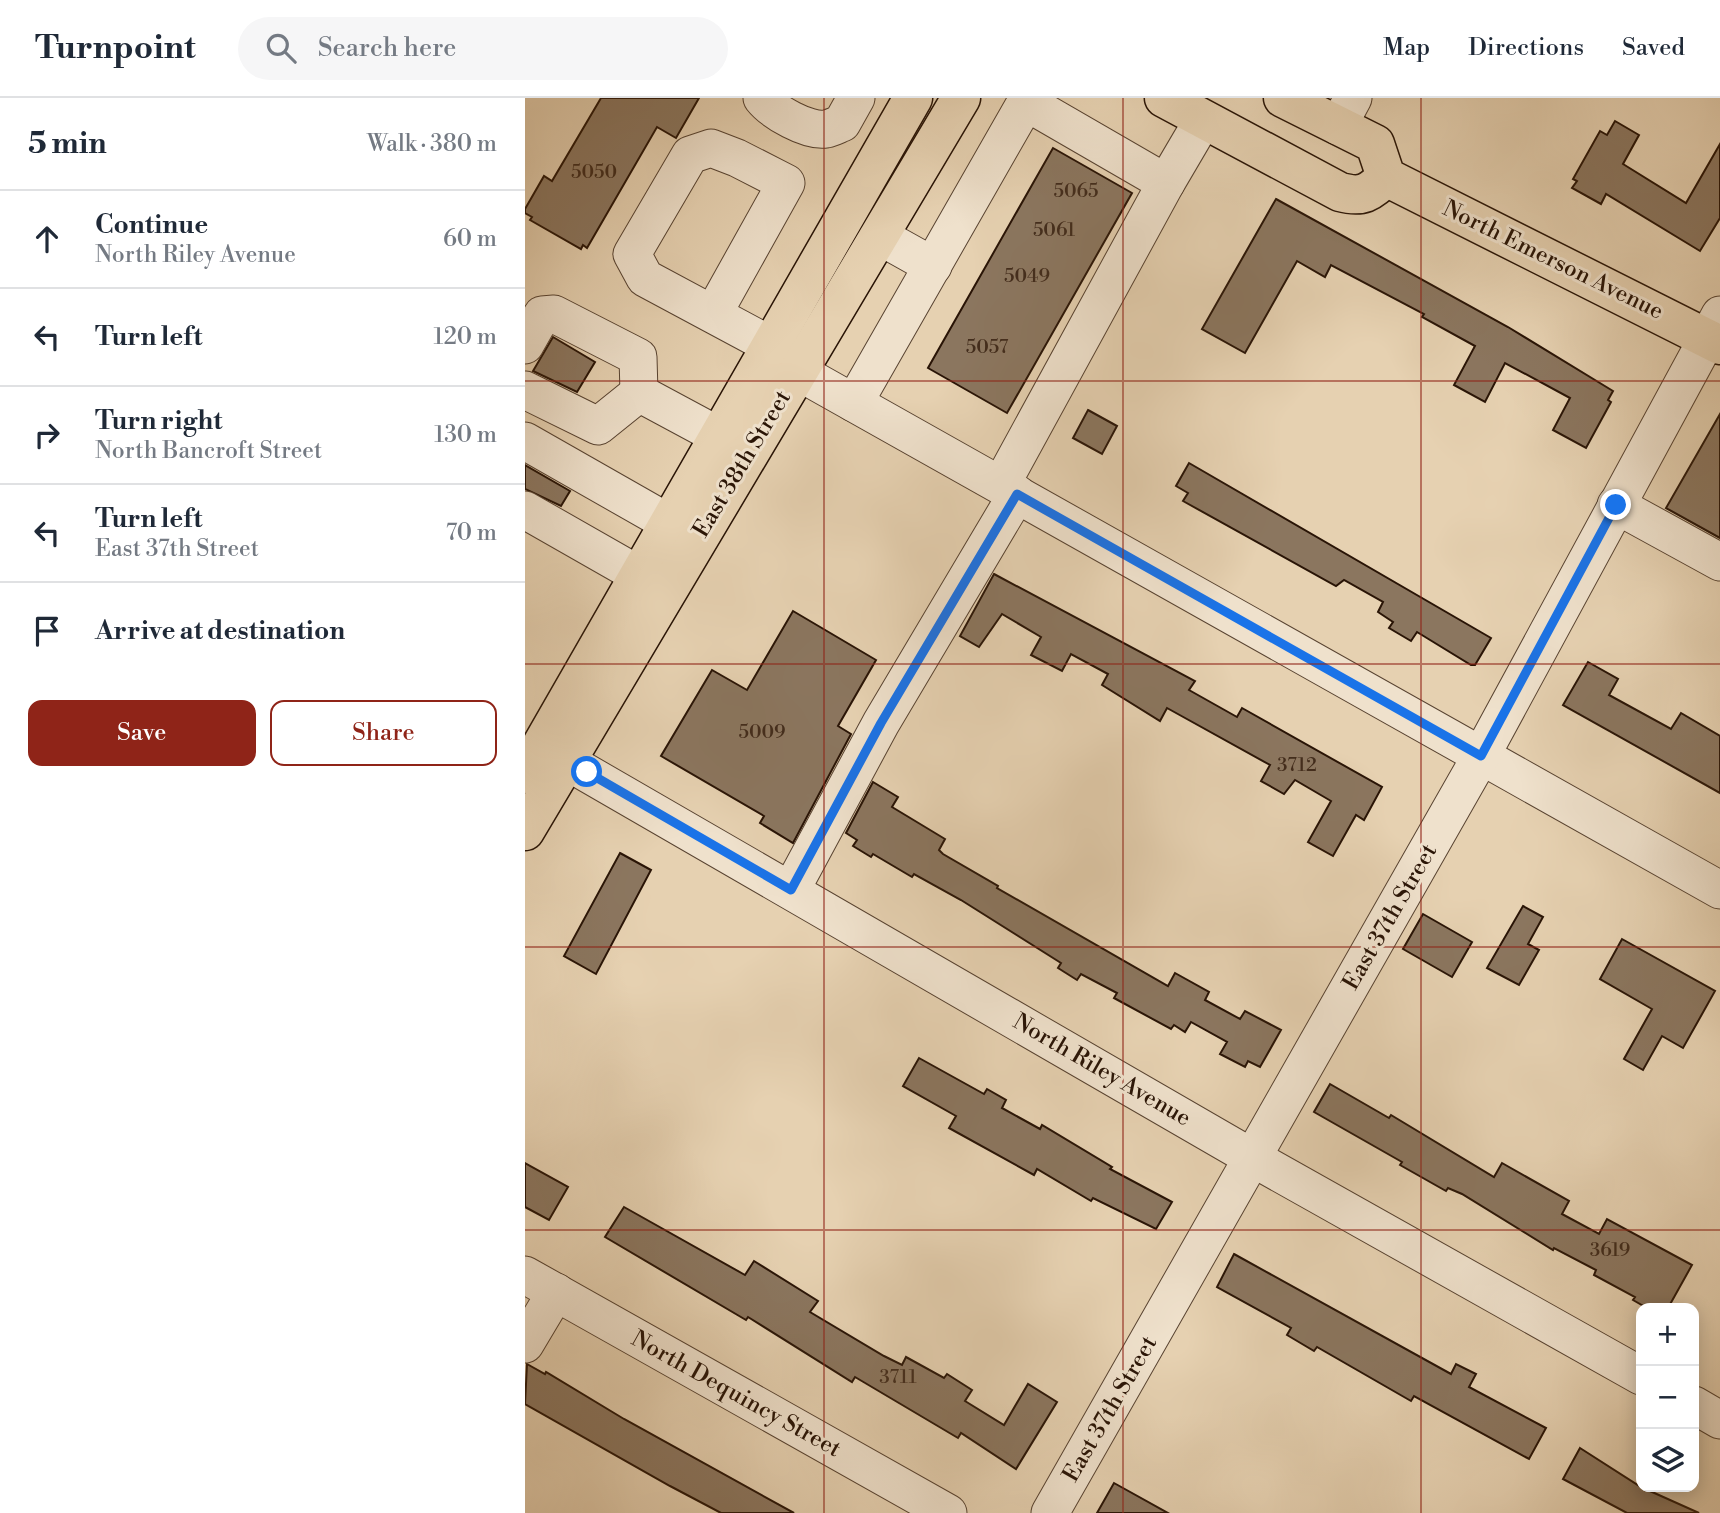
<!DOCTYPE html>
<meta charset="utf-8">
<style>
body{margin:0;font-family:"Libre Bodoni",serif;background:#f6f6f7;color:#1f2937}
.controls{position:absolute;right:21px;bottom:21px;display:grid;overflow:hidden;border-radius:14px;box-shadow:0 4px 18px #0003}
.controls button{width:63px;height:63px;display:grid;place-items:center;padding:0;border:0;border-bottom:2px solid #e0e1e3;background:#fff;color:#1f2937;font:35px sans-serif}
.stop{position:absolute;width:21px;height:21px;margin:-16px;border:5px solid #1a73e8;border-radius:50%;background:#fff}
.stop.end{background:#1a73e8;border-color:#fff;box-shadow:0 2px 7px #0008}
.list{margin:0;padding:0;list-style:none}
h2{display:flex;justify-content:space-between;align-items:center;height:91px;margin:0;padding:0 28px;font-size:30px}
h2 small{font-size:23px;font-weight:400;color:#747a83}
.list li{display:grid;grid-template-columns:46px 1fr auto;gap:21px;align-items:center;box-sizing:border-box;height:98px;padding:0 28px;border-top:2px solid #e0e1e3}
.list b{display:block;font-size:26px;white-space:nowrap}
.list p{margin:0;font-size:23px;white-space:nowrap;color:#747a83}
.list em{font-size:23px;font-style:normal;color:#747a83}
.actions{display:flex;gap:14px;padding:21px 28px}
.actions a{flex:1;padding:16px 0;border:2px solid #8f2418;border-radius:14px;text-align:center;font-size:24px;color:#8f2418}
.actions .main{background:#8f2418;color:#fff}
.icon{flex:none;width:38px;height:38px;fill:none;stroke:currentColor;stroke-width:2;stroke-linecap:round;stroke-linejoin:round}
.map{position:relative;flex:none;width:1195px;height:1415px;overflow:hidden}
header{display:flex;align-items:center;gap:42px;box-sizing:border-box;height:98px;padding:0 35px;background:#fff;border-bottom:2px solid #e0e1e3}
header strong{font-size:33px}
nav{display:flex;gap:38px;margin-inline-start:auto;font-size:24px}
.search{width:490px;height:63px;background:#f6f6f7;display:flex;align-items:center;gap:18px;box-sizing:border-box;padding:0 24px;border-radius:38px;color:#747a83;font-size:26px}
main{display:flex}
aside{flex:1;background:#fff}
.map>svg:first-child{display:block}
.building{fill:#8b765f;stroke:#291406;stroke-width:2}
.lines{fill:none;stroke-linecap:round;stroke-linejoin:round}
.minor-casing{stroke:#584331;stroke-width:39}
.major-casing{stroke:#291406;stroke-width:41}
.minor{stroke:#efe1cc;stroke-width:37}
.major{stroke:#e6d1b1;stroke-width:38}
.route{stroke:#1a73e8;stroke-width:9}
.grid{fill:none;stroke:#8f2418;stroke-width:2;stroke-opacity:0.55}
.labels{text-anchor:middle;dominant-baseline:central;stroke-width:6;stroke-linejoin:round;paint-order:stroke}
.number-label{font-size:19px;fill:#422c1c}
.street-label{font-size:23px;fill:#291406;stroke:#efe1cc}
</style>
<header>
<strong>Turnpoint</strong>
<div class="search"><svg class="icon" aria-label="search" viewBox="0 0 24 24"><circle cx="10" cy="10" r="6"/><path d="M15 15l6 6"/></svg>Search here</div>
<nav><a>Map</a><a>Directions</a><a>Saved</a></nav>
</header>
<main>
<aside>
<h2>5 min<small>Walk · 380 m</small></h2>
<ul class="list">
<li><svg class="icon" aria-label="ahead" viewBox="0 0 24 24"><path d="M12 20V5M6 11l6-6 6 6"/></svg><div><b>Continue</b><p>North Riley Avenue</p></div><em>60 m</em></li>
<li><svg class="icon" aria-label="left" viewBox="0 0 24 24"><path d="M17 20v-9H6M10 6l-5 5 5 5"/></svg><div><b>Turn left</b></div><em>120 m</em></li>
<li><svg class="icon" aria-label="right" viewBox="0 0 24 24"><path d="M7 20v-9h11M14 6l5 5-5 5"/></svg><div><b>Turn right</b><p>North Bancroft Street</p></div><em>130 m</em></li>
<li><svg class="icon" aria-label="left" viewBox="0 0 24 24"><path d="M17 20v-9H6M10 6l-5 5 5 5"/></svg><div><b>Turn left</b><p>East 37th Street</p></div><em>70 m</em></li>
<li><svg class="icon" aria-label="arrive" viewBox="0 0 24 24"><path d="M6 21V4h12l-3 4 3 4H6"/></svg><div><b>Arrive at destination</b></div></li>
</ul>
<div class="actions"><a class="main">Save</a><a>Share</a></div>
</aside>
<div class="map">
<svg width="1195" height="1415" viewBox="0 0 1195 1415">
<rect width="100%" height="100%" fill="#e6d1b1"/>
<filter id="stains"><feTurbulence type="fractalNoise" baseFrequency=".00286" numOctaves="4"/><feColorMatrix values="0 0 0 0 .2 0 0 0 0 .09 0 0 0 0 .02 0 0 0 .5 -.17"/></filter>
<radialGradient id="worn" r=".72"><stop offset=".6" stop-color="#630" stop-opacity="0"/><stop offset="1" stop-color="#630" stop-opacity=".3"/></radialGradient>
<g class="building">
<polygon points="76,0 174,0 151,40 132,29 62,150 58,147 56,151 5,122 7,119 0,115 0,111 19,78 27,83"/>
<polygon points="1090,23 1114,37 1098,66 1161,105 1195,46 1195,120 1175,153 1081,96 1076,106 1047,90 1052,83 1048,81 1075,33 1082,37"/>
<polygon points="528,50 607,95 482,315 403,270"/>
<polygon points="751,101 983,229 1088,293 1083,302 1086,304 1061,350 1028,332 1045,300 980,265 960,304 929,287 950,248 897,219 899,216 806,167 800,179 772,163 720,255 677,231"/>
<polygon points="28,239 70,264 52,294 8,273"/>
<polygon points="563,312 592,328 577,356 548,340"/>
<polygon points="1195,316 1195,440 1141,410"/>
<polygon points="664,365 966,540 950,567 946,567 892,534 886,543 864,530 868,524 853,514 858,504 819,482 811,488 658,403 663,395 651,388"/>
<polygon points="0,367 45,393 36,408 0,391"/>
<polygon points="469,476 670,583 664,592 712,619 717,610 857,689 839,722 831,717 808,758 783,744 806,703 770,682 759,696 736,683 745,667 642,610 635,623 577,587 583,576 546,556 537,573 506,557 516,539 477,516 454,549 435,538"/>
<polygon points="268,513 351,562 313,628 326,636 268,745 235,725 239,718 136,658 187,572 222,592"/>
<polygon points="1063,564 1093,581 1084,597 1146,631 1156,615 1195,638 1195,695 1038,607"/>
<polygon points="348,684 373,699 367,709 420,741 414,752 418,756 473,788 472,790 643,888 650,875 684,894 680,902 715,921 720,913 756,932 735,969 723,963 720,969 695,956 702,944 666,924 660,934 649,927 646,931 589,900 592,895 556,876 552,882 533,870 536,865 436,802 389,776 387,779 348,756 346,759 328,748 332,742 321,735"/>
<polygon points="95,755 126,772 71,876 39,858"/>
<polygon points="998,808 1018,819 1003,846 1014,852 994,887 962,870"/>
<polygon points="898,816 947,844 927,879 878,851"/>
<polygon points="1097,841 1190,893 1158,950 1137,938 1118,972 1099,961 1127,911 1075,881"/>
<polygon points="394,960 459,996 462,991 481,1002 477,1010 515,1031 517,1027 587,1069 585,1071 647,1104 631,1131 568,1100 566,1103 512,1071 509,1077 424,1030 431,1018 378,988"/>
<polygon points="805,986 864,1020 866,1017 969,1079 977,1065 1044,1103 1037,1116 1074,1136 1082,1121 1167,1167 1143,1210 1122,1210 1108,1202 1110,1199 1069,1177 1071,1172 1029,1150 1028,1152 937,1096 923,1090 921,1093 875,1067 877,1064 789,1014"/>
<polygon points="0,1065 43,1089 24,1122 0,1109"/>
<polygon points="99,1109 220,1177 229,1163 293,1203 285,1214 359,1258 377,1267 381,1259 419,1280 422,1276 447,1292 440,1303 479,1327 503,1286 532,1304 491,1371 436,1335 433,1340 330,1279 327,1284 223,1219 221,1222 80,1139"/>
<polygon points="709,1156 926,1276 931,1266 951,1276 944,1289 1021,1330 1004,1361 889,1298 886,1303 792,1249 789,1253 762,1237 766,1230 692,1189"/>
<polygon points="2,1266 20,1276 21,1274 99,1321 269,1415 196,1415 145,1388 0,1306"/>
<polygon points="1055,1350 1116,1389 1174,1415 1102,1415 1038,1381"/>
<polygon points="589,1385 643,1415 572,1415"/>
</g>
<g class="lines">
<g class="minor-casing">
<g id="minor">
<path d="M 237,0 C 248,14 283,34 301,31 C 306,30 312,27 317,25 L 331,0"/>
<polyline points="813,28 828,0"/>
<polyline points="356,139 408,168"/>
<polyline points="188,216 261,85 212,60 186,50 165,57 107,156 120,180 245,247"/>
<polyline points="0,247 17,217 29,216 113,259 114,295"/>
<polyline points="272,273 1195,792"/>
<polyline points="0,292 73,328 114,295"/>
<polyline points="114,295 194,338"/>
<polyline points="329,305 501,4 641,85 678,22"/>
<polyline points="0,343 144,425"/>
<polyline points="476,387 641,85"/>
<polyline points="1091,407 1195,464"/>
<polyline points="0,412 114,477"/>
<polyline points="41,663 726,1059 1116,1278"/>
<polyline points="266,792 356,625 492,396"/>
<polyline points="0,1177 423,1415"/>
<polyline points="0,1246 31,1194"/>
<polyline points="1169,1307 1195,1322"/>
<polyline points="525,1415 956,658 1195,217"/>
</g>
</g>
<g class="major-casing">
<g id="major">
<path d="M 639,0 L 815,94 C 838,100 844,95 861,79"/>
<polyline points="758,0 850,46 861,79 1195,247"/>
<polyline points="0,676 388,0"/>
<polyline points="0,733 436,0"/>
</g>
</g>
<use href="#minor" class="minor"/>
<use href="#major" class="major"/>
</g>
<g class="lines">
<polyline class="route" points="62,674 266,792 356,625 492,396 956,658 1091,407"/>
</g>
<path class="grid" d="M 299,0 L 299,1415M 598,0 L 598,1415M 896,0 L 896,1415M 0,283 L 1195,283M 0,566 L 1195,566M 0,849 L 1195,849M 0,1132 L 1195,1132"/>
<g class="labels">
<g class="number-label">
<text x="69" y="74">5050</text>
<text x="551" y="93">5065</text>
<text x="529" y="132">5061</text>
<text x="502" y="178">5049</text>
<text x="462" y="249">5057</text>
<text x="237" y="634">5009</text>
<text x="772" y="667">3712</text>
<text x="1085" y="1152">3619</text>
<text x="373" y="1279">3711</text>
</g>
<g class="street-label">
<text transform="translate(1028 162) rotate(26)">North Emerson Avenue</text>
<text transform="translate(217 366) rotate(-59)">East 38th Street</text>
<text transform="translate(865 819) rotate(-60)">East 37th Street</text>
<text transform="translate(577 972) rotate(30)">North Riley Avenue</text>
<text transform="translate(211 1296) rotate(29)">North Dequincy Street</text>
<text transform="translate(585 1311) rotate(-60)">East 37th Street</text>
</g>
</g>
<rect width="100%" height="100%" filter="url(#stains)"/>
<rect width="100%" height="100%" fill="url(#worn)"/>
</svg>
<div class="controls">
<button>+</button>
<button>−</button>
<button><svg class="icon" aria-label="layers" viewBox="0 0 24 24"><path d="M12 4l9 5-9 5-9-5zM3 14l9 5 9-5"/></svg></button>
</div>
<div class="stop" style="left:62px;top:674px"></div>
<div class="stop end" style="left:1091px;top:407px"></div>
</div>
</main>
